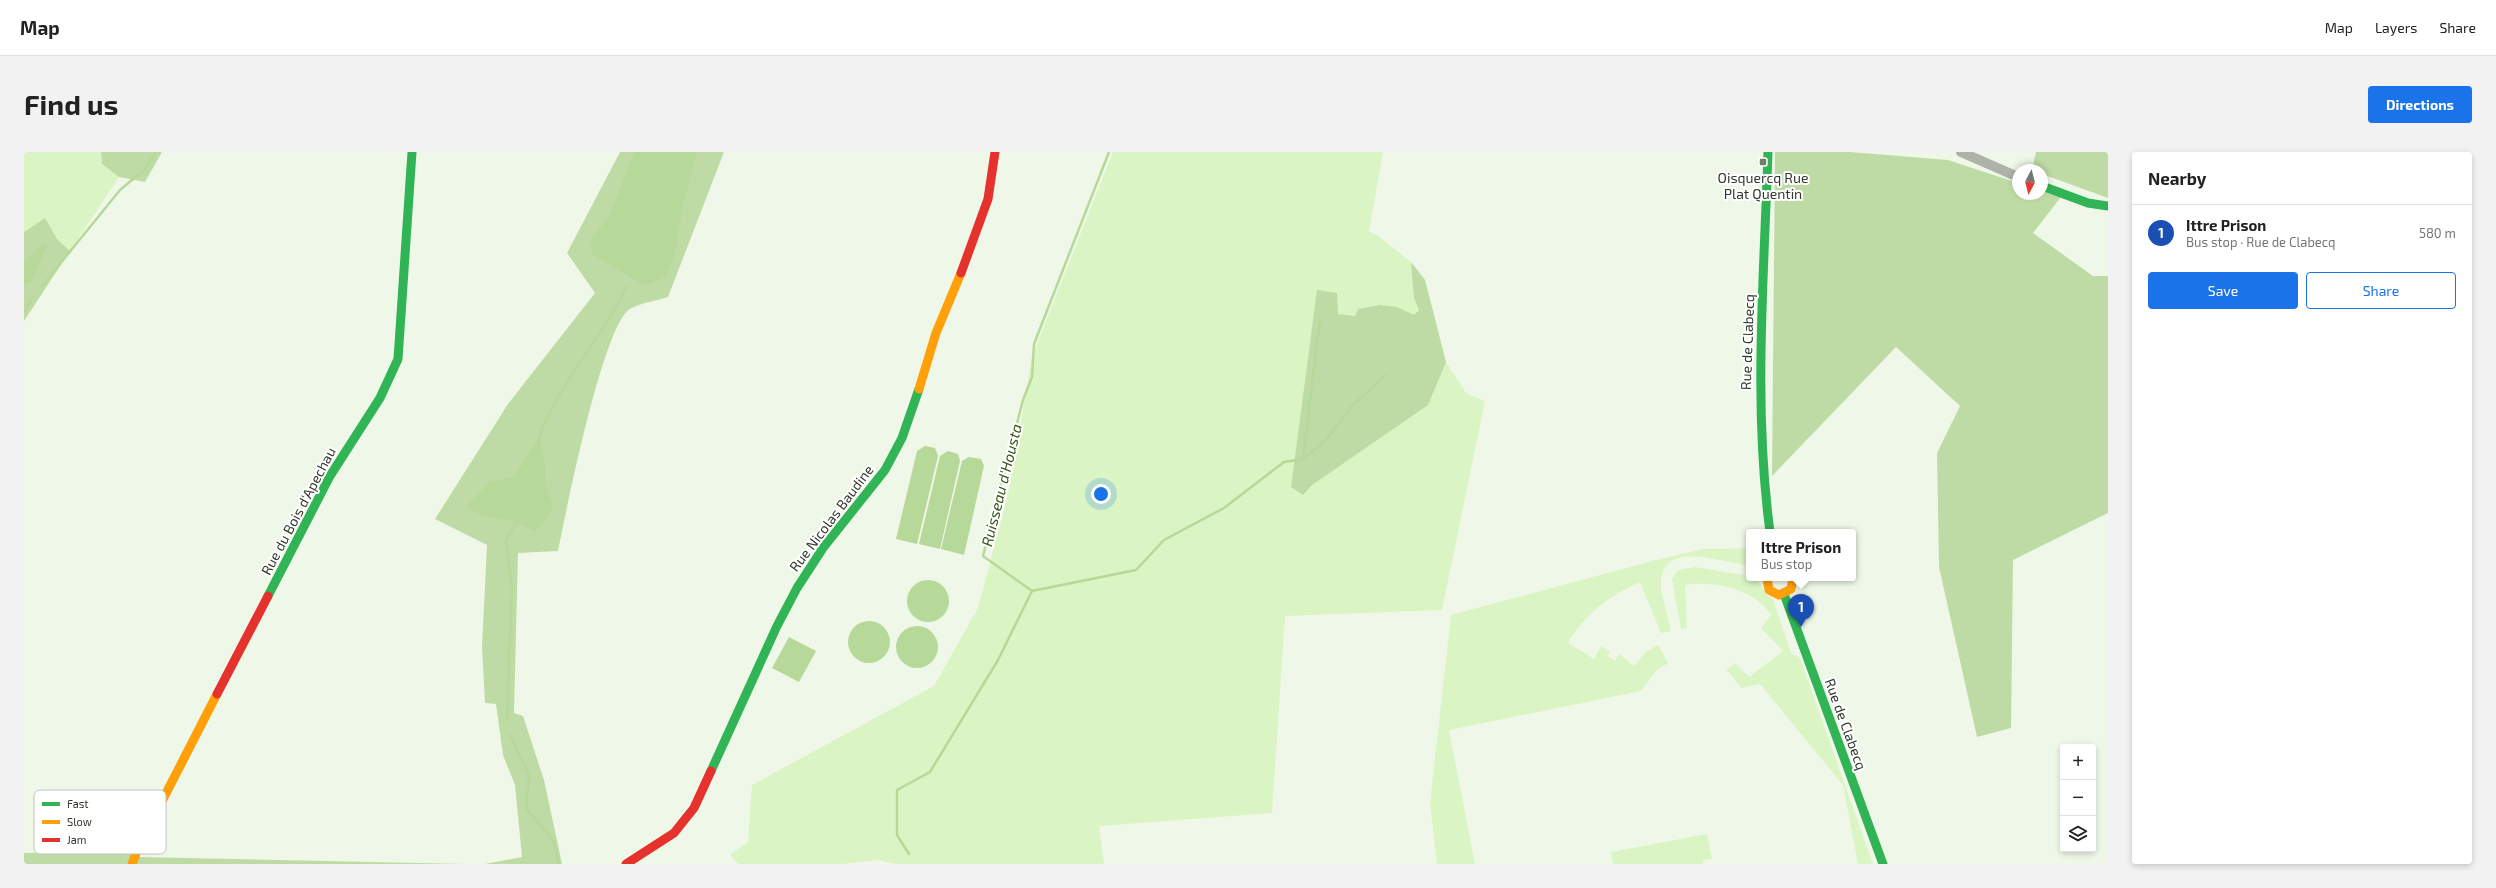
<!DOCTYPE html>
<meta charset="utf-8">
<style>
body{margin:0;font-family:"Exo 2",sans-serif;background:#f2f2f2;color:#222}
.controls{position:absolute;right:12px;bottom:12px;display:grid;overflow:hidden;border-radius:4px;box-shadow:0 2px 6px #0003}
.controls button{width:36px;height:36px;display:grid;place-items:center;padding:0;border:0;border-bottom:1px solid #e0e0e0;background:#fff;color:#222;font:20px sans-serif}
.compass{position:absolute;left:1988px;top:12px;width:36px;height:36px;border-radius:50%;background:#fff;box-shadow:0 2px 6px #0003;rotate:187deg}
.you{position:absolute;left:1077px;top:342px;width:14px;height:14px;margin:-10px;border:3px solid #fff;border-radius:50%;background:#1a73e8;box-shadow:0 0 0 6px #1a73e833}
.badge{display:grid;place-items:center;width:26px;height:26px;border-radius:50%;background:#1a73e8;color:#fff;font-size:13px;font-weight:700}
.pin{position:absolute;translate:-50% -33px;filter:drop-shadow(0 1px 2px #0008)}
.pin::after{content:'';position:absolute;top:21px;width:14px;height:12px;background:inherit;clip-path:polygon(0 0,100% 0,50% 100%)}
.popup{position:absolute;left:1722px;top:377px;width:110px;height:52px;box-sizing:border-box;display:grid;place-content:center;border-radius:4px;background:#fff;filter:drop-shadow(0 1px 3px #0005);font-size:13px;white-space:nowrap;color:#767676}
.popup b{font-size:15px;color:#222}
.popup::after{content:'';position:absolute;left:50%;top:100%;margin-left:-8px;border:8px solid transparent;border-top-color:#fff}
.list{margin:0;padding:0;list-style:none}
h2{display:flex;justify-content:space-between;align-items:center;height:52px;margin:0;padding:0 16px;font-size:17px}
h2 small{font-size:13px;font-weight:400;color:#767676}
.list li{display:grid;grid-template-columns:26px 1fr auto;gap:12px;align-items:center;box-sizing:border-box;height:56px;padding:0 16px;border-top:1px solid #e0e0e0}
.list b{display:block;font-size:15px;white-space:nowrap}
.list p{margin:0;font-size:13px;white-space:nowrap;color:#767676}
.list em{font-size:13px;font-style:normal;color:#767676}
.actions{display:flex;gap:8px;padding:12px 16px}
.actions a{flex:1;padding:9px 0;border:1px solid #1a73e8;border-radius:4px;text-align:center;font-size:14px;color:#1a73e8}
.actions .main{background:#1a73e8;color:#fff}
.icon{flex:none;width:22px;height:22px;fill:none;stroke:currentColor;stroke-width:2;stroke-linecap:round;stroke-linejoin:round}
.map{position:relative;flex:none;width:2084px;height:712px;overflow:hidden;border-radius:4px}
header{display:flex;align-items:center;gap:24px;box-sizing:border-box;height:56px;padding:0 20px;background:#fff;border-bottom:1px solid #e0e0e0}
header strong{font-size:19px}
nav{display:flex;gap:22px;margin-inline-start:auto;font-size:14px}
.intro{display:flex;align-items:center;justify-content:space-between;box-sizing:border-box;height:96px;padding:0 24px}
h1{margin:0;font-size:28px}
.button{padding:10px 18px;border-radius:4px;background:#1a73e8;color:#fff;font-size:14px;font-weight:700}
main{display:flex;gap:24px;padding:0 24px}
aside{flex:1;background:#fff;border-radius:4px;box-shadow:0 2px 6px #0003}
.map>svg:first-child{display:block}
.green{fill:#daf4c4}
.forest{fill:#bfdba5}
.water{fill:#b6d898}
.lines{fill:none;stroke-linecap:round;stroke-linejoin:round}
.stream{stroke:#b6d898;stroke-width:2.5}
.street{stroke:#adb4a7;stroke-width:10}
.fast{stroke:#30b455;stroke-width:9}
.slow{stroke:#ff9f0a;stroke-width:9}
.jam{stroke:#e5322d;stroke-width:9}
.poi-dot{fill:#747c6e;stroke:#fff;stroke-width:1.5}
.labels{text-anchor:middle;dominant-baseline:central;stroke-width:4;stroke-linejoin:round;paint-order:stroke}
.poi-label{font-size:14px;fill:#32392d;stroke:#fff}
.street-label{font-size:14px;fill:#32392d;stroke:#fff}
.water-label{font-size:15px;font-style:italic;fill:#365317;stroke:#fff}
.key{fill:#fff;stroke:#c2c4c0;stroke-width:1}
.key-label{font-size:11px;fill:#32392d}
</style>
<header>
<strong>Map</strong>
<nav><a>Map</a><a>Layers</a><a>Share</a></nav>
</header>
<div class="intro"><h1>Find us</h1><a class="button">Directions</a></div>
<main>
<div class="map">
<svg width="2084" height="712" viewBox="0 0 2084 712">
<rect width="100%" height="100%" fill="#eff8e8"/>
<g class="green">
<polygon points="0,0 77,0 78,12 95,25 46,99 33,87 21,66 0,80"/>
<polygon points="1089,0 1359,0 1345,80 1353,83 1387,110 1401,128 1422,210 1442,241 1461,249 1418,458 1261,464 1248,661 1075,674 1080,712 873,712 853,708 818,712 714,712 706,703 724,690 728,633 910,534 954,456 985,339 1008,204"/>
<path d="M 1725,396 L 1725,413 C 1699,412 1643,387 1637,428 C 1635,436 1645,468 1647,479 L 1637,481 L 1616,430 C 1586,443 1561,462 1544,491 L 1570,507 L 1577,494 L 1586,500 L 1584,504 L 1591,509 L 1595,502 L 1610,514 L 1622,500 L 1634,493 L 1644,511 L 1632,519 L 1617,539 L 1425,578 L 1451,712 L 1413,712 L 1406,651 L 1427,463 L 1628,409 L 1679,397 Z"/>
<path d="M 1671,415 L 1725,424 L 1725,426 L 1734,429 L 1742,442 L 1749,447 L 1767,501 L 1776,506 L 1849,712 L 1834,712 L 1819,633 L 1736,532 L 1717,536 L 1705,520 L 1701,519 L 1711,511 L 1725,525 L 1759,499 L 1737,476 L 1747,463 C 1731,437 1690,428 1661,433 L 1663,476 L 1657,477 L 1648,427 L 1654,418 Z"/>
<polygon points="1683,682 1688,707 1679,708 1679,712 1589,712 1587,700"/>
</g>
<g class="forest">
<polygon points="77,0 138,0 121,30 95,25 78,12"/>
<path d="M 596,0 L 700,0 L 644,145 C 632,149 616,151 606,157 C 579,173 542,360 534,399 L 494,401 L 490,561 L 499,564 L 520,628 L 538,712 L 461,712 L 498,705 L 491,633 L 479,603 L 472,552 L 461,551 L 458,495 L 463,393 L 411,367 L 484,252 L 571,141 L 543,101 Z"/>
<polygon points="1751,0 1826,0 1924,8 1994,31 1994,42 2018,42 2018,39 2037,45 2009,81 2069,124 2084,124 2084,361 1989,408 1987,576 1953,585 1915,415 1913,301 1936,254 1872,195 1748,324"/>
<polygon points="2012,0 2084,0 2084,46 2018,22 2018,18 2008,18"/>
<polygon points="21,66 33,87 46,99 0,169 0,80"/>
<polygon points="1387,110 1401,128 1422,210 1404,253 1288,333 1279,343 1267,335 1293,138 1313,141 1314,162 1331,164 1334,157 1356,153 1373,155 1390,163 1395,158 1390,146"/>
<polygon points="108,698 116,705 442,712 0,712 0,701"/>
</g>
<g class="water">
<polygon points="610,0 673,0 659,53 651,101 642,125 620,133 568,102 567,87 586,63"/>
<polygon points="19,92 23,94 7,130 0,132 0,110"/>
<path d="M 515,286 L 521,312 L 521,330 L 529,357 L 512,379 C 504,377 500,373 492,370 C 474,363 460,369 443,354 L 465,330 L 490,325 Z"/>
<polygon points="901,294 911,296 914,304 893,392 872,387 893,299"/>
<polygon points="924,299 934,302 936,309 916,397 895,392 916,304"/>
<polygon points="945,305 957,307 960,314 940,403 917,397 938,309"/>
<circle cx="904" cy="449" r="21"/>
<circle cx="845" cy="490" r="21"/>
<circle cx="893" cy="495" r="21"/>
<polygon points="765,485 792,499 775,530 748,516"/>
</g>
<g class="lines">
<g class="stream">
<polyline points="18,134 96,38 121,17 132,0"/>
<polyline points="0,160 10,144"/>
<path d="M 514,288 C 533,232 578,188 602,135"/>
<polyline points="1279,307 1301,289 1328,254 1362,223"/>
<polyline points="1008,439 1112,418 1140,388 1200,356 1260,310 1279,307 1296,166"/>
<polyline points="483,569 488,437 482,389 493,369"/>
<polyline points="486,583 505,624 502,656 530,690 535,712"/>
<polyline points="885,702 873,683 873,638 906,620 974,508 1008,439 959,404 999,248 1008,225 1010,192 1085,0"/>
</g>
<polyline class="street" points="1937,0 1994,25"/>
<g class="fast">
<path d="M 1744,0 C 1740,127 1729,253 1746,380"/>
<polyline points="2018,34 2064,51 2084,54"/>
<polyline points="1760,442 1859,712"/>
<polyline points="244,444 306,324 356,246 374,207 388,0"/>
<polyline points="687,619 753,474 773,436 799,396 861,318 878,286 895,237"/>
</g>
<g class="slow">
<polyline points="895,237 912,181 937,121"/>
<polyline points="1743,426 1745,438 1755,443 1767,437 1769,426"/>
<polyline points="108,712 114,696 193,542"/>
</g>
<g class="jam">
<polyline points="937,121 964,47 971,0"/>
<polyline points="193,542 244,444"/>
<polyline points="602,712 650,681 670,656 687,619"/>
</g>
</g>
<rect class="poi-dot" x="1735" y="6" width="8" height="8" rx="2"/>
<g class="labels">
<g class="poi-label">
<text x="1739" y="25">Oisquercq Rue<tspan x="1739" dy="16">Plat Quentin</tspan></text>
</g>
<g class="street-label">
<text transform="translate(1723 190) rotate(-88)">Rue de Clabecq</text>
<text transform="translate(274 359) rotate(-62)">Rue du Bois d'Apechau</text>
<text transform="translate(807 366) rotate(-53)">Rue Nicolas Baudine</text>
<text transform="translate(1822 572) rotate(70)">Rue de Clabecq</text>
</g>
<g class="water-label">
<text transform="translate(977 333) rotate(-76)">Ruisseau d'Housta</text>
</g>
</g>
<rect x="10" y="638" width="132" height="64" rx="6" class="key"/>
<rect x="18" y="650" width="18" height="4" fill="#30b455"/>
<rect x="18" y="668" width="18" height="4" fill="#ff9f0a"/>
<rect x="18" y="686" width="18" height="4" fill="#e5322d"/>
<g class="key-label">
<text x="43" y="656">Fast</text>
<text x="43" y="674">Slow</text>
<text x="43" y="692">Jam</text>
</g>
</svg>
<div class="controls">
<button>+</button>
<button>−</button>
<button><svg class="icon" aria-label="layers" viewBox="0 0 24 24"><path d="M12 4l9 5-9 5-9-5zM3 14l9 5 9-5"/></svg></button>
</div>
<svg class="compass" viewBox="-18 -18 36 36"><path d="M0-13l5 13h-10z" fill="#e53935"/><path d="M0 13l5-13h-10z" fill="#767676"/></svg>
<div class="you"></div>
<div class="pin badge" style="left:1777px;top:475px;background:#1a4fb4">1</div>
<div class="popup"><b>Ittre Prison</b>Bus stop</div>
</div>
<aside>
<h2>Nearby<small></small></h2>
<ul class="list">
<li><span class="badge" style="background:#1a4fb4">1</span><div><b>Ittre Prison</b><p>Bus stop · Rue de Clabecq</p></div><em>580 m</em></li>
</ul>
<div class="actions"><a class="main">Save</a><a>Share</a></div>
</aside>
</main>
